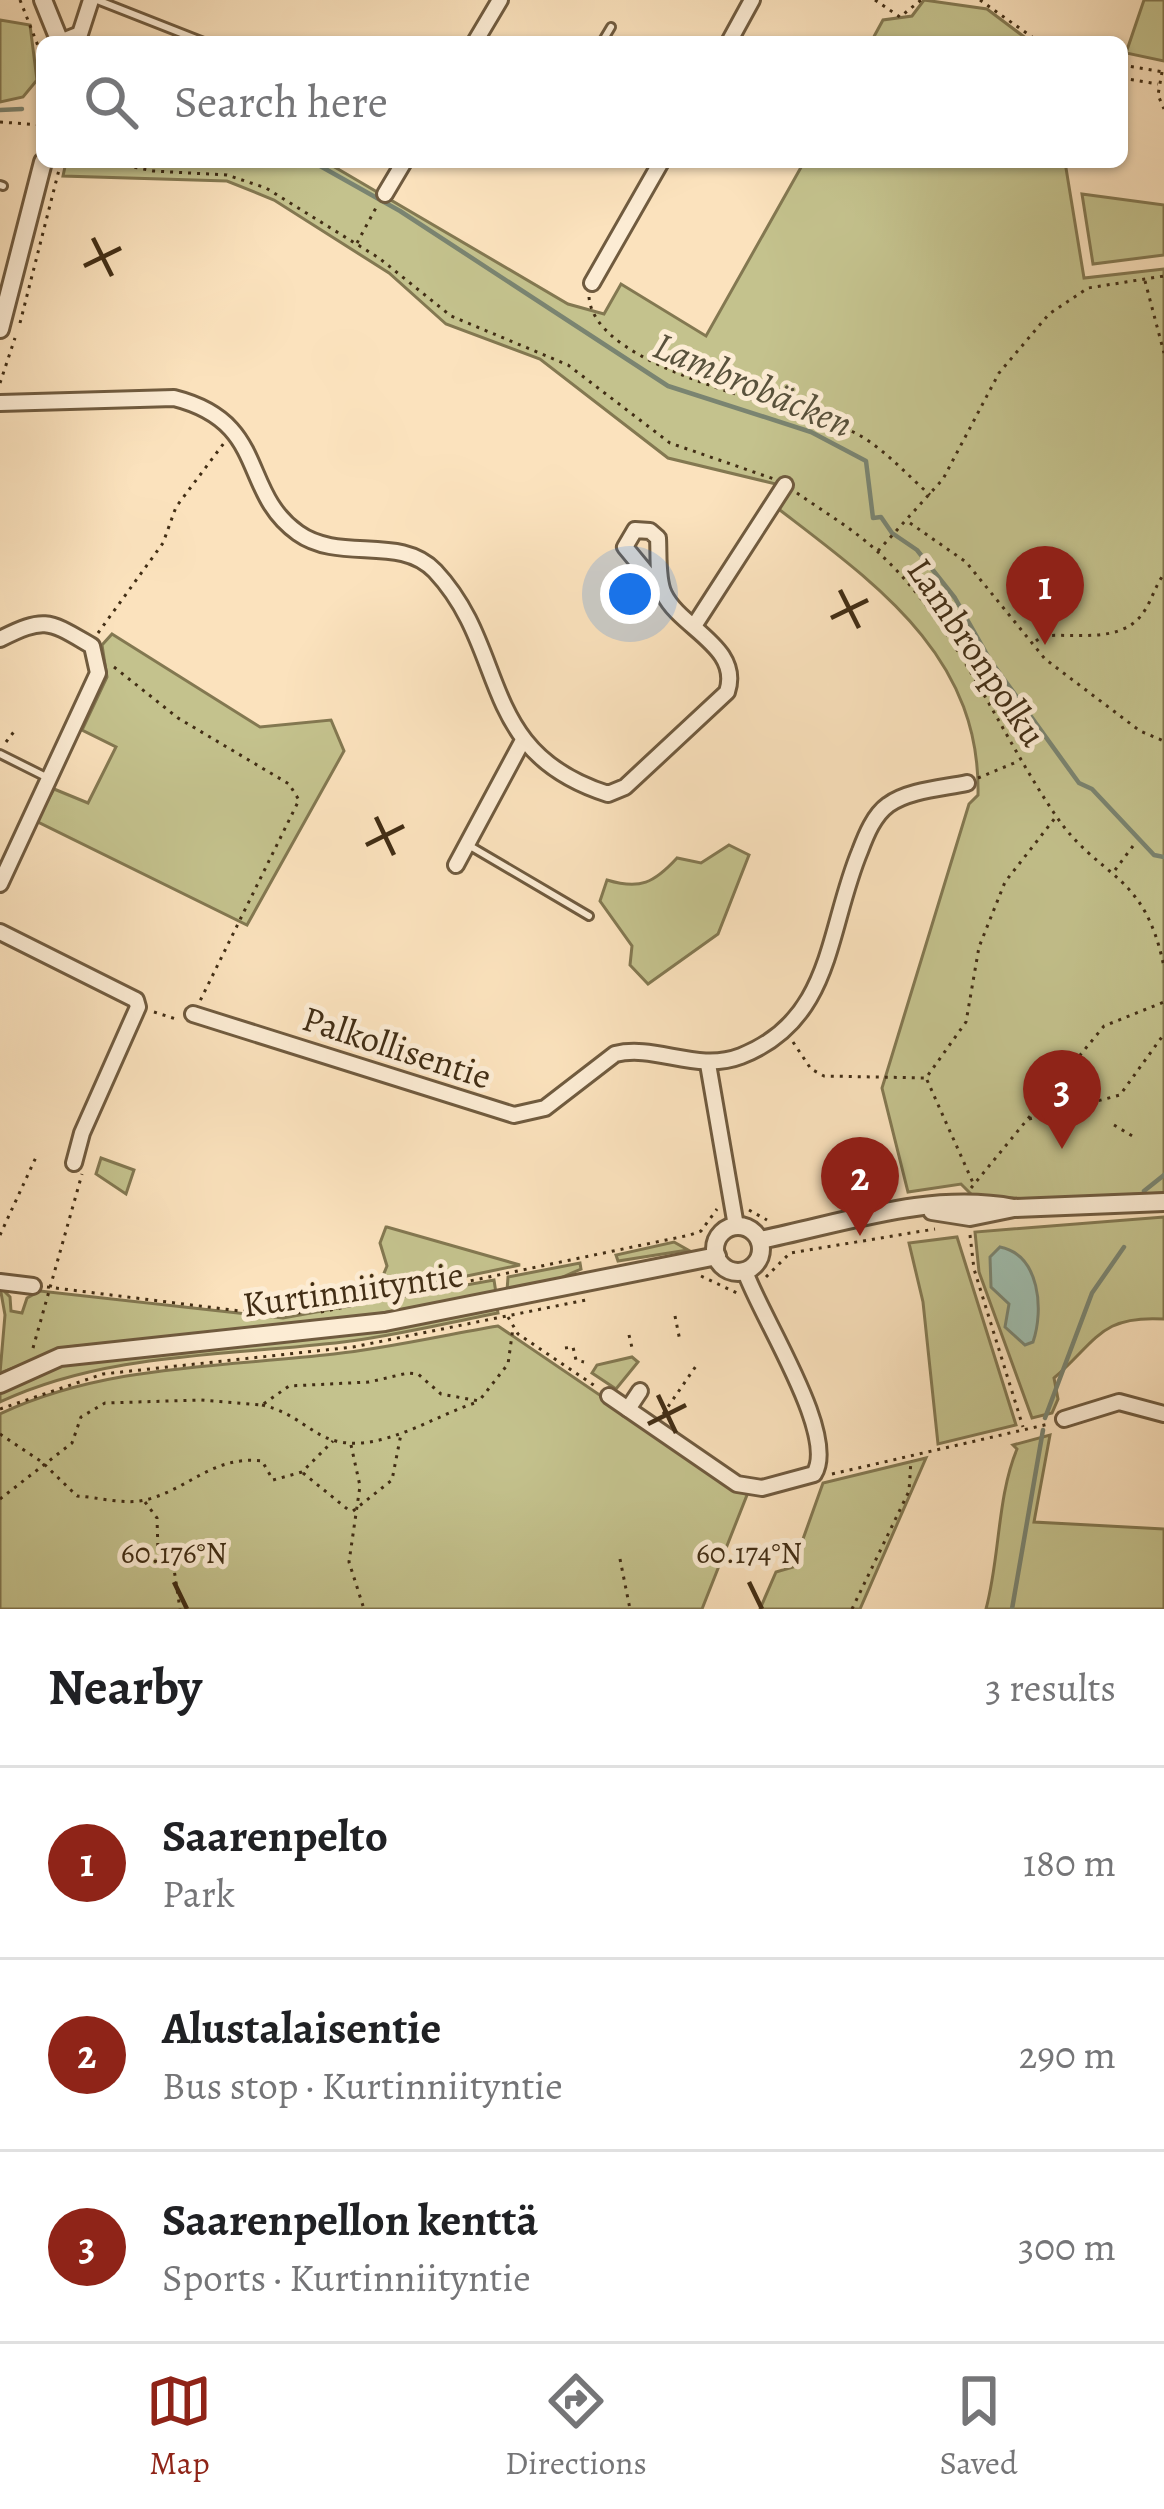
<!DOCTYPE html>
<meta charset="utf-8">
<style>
body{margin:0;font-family:Alegreya,serif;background:#f6f6f6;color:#202124}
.you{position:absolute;left:630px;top:594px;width:42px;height:42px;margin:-30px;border:9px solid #fff;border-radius:50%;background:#1a73e8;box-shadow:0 0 0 18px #1a73e833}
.badge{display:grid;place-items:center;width:78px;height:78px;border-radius:50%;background:#8f2418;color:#fff;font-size:39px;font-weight:700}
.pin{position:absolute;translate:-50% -99px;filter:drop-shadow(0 3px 6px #0008)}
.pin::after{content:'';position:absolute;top:63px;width:42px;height:36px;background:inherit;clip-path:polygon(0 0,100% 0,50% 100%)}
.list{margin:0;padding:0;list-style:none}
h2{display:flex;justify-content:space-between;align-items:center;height:156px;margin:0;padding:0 48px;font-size:51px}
h2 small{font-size:39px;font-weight:400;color:#757577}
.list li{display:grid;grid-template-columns:78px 1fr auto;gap:36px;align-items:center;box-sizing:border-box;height:192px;padding:0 48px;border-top:3px solid #e0e0e0}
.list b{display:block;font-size:45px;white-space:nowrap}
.list p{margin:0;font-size:39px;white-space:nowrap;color:#757577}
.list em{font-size:39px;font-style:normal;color:#757577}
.icon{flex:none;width:66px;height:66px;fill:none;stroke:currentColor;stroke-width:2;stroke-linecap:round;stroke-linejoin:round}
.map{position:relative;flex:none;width:1164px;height:1609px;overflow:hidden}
.search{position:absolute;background:#fff;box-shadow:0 3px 9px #0004;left:36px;right:36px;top:36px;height:132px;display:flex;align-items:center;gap:30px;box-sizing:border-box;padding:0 42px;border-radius:18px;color:#757577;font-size:45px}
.sheet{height:732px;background:#fff}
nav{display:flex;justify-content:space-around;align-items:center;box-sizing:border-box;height:168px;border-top:3px solid #e0e0e0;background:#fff;font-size:33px;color:#757577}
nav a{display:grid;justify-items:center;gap:6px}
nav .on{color:#8f2418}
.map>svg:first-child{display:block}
.green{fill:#c4c28d;stroke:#837851;stroke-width:3}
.water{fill:#9fbeaf;stroke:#7a8471;stroke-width:3}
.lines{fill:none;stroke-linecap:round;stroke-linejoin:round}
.stream{stroke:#7a8471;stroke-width:4.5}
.service-casing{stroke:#705b3f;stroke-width:12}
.minor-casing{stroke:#705b3f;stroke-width:20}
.tertiary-casing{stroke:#705b3f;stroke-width:22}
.path{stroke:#422e15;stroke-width:3;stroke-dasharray:3 6;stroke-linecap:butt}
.service{stroke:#fcecd4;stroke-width:6}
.minor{stroke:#fcecd4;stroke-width:14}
.tertiary{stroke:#fcecd4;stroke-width:16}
.ticks{fill:none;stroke:#422e15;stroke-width:4.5}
.labels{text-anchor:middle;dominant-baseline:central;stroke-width:10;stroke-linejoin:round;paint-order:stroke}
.street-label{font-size:36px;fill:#422e15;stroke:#fcecd4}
.water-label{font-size:39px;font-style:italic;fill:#59523c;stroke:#fcecd4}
.ticks-label{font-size:30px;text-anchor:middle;fill:#422e15;stroke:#fcecd4;stroke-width:10;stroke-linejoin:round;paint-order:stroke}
</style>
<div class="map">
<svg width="1164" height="1609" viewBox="0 0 1164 1609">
<rect width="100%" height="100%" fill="#fbe2bd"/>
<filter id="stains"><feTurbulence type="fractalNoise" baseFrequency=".00167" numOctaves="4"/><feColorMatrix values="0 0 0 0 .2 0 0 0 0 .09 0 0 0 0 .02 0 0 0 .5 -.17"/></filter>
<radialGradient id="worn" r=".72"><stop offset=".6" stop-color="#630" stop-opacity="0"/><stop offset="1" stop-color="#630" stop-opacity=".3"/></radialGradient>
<g class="green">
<polygon points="924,0 987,9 1031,42 871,42 883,20 912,16"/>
<polygon points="1144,0 1164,0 1164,61 1126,53"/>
<polygon points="0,20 30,25 37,80 23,97 0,102"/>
<path d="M 66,162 L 326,162 L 568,304 L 604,314 L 621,284 L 706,336 L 804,162 L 1065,162 L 1084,278 L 1164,269 L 1164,1193 L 1031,1199 L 973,1196 L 961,1184 L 908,1192 L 882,1088 L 969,804 L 978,795 C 981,656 876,584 776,507 L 785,493 L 776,484 L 668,458 L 540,359 L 446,324 L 389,273 L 274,200 L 227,181 L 63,176 Z"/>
<polygon points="1082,194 1164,205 1164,255 1093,264"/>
<polygon points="112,634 260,727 331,720 344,751 247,925 36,821 54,789 88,803 116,747 82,730 107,677 102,645"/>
<path d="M 729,845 L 749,855 L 718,934 L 648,984 L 630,965 L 632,946 L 600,901 L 607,880 C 640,890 654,883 677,858 L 701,863 Z"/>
<polygon points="101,1158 134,1170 126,1194 96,1174"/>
<path d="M 1164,1217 L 1164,1319 C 1100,1315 1097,1341 1054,1378 L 1058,1399 L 1052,1413 L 1032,1418 L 979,1272 L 975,1232 Z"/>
<polygon points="386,1227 387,1227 520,1265 375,1295 387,1266 380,1243"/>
<polygon points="957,1237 1016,1425 938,1444 923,1302 909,1243"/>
<polygon points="674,1242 688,1250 618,1261 616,1255"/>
<polygon points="580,1263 581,1269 549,1283 507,1291 508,1277"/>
<polygon points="494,1280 496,1293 331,1322 68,1347 0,1373 5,1315 0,1287 10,1297 11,1311 22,1313 27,1298 40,1291 283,1318"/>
<path d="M 497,1308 L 498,1313 C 446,1323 395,1336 343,1342 C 228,1356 107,1352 0,1402 L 0,1392 L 44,1368 L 71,1363 L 344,1335 Z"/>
<path d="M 498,1326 L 747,1495 L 702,1609 L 0,1609 L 0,1414 C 103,1365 223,1367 334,1354 C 389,1348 444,1335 498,1326 Z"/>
<polygon points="632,1357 638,1362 616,1389 592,1373 597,1365"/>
<path d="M 1050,1435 L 1034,1522 L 1164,1529 L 1164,1609 L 986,1609 C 1000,1557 997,1497 1017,1449 L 1013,1445 Z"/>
<polygon points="926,1458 860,1609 760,1609 776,1572 793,1567 823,1483"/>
</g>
<path class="water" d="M 1000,1247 C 1040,1255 1044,1310 1033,1342 L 1025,1345 L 1005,1327 L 1009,1304 L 991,1287 L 990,1257 Z"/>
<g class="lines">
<g class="stream">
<polyline points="0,110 22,109"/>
<polyline points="313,162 400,211 668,386 811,432 866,461 873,518 881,517 892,533 917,550 955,598 990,660 1079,783 1092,789 1154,855 1164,857"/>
<polyline points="1144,1191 1164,1175"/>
<polyline points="1045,1418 1092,1293 1124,1247"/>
<polyline points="1012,1609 1043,1430"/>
</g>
<g class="service-casing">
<g id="service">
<polyline points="97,0 204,42"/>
<polyline points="602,42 611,27"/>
<polyline points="0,185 3,186"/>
<polyline points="0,754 46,777"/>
<polyline points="470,846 589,916"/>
</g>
</g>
<g class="minor-casing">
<g id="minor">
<polyline points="60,42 80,34 91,0"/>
<polyline points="475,42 500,0"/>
<polyline points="729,42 752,0"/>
<polyline points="385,194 404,162"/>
<polyline points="592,283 661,162"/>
<path d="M 0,403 L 174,398 C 269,422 239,491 298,533 C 340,563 400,534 435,571 C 510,651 476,752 608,794 L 625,787 L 727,692 C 742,647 680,628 664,594 C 657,580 659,554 658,538 L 650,531 L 635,530 L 625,547 L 663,593"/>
<polyline points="694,626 785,485"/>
<path d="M 0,639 C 46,616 49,621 92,646 L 98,673 L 0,884"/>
<polyline points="456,865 522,742"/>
<polyline points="0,932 136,1000 138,1007 82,1133 74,1163"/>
<path d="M 193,1014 L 514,1115 L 545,1108 L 615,1054 C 656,1044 697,1073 741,1056 C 833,1020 827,930 860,851 C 866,835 874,815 888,805 C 908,790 944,788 967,783"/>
<polyline points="708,1064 736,1226"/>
<polyline points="0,1282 33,1286"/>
<path d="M 609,1396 L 737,1484 L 762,1488 L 814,1474 C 839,1435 759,1314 745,1271"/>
<polyline points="628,1409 640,1391"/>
<polyline points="1064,1419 1119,1402 1164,1414"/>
</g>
</g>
<g class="tertiary-casing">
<g id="tertiary">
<polyline points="43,0 60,42"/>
<polyline points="0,329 43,162"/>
<polyline points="932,1211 970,1217 1014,1208 1164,1202"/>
<circle cx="738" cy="1249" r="23"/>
<path d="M 760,1240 C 844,1223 929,1192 1014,1208"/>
<polyline points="0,1384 60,1357 385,1322 717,1256"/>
</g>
</g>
<g class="path">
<polyline points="20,0 42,56"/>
<polyline points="875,0 900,17 921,0"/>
<polyline points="980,0 1039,42"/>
<polyline points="1122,65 1164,72"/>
<polyline points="1162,72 1158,95 1164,109"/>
<polyline points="1122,78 1158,84"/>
<polyline points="0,122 42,125"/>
<polyline points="38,145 42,94"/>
<polyline points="108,162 153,171 227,175 266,188 379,258 451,316 568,365 670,443 774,479"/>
<polyline points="357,243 378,204"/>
<polyline points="1145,281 1164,353"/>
<path d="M 589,297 C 595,371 793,405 851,431 C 880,444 906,474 930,495"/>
<polyline points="20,323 61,162"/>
<polyline points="0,383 15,338"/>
<path d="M 797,493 C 824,512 855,530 879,553 C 956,624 997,728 1054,813 C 1098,880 1144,869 1164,967"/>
<polyline points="910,523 966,562 1045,659 1140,731 1164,741"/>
<polyline points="878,551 943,479 999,373 1049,314 1088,288 1164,276"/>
<polyline points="98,633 163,543 176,507 224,443"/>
<path d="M 1036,641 L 1042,636 C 1072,633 1116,643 1139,618 C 1151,605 1154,587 1164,574"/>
<polyline points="114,667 178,718 289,784 299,800 199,1003"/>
<polyline points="6,742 16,729"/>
<polyline points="978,778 1019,761"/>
<polyline points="1115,870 1133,846"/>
<polyline points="154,1012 179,1020"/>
<polyline points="793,1042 811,1069 824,1076 926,1078 966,1022 979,947 1005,882 1055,818"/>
<polyline points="927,1080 974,1185"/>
<polyline points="1029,1119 1120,1095 1164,1034"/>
<polyline points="1114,1125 1134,1137"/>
<polyline points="971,1188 1104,1026 1164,1002"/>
<polyline points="749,1210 767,1220"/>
<polyline points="0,1235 37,1155"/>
<polyline points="970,1235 974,1269 1023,1427"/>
<polyline points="701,1276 739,1294"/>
<polyline points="766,1277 790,1253 935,1229"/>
<polyline points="47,1287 240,1311 305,1313"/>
<polyline points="321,1312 690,1235 701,1231 717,1209"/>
<polyline points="675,1316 680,1341"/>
<polyline points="508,1317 518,1334 598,1388"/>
<polyline points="629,1335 633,1352"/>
<polyline points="33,1348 82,1174"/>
<polyline points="565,1348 573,1347 576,1360 584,1362"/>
<path d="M 262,1405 C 297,1413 311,1435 336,1441 C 381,1453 435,1415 478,1402"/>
<polyline points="0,1409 103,1374 353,1347 586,1300"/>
<polyline points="663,1414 696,1366"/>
<path d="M 0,1434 L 42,1462 L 77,1496 C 97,1497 125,1505 145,1500 C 188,1490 213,1455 262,1461 L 273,1480 L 302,1472 L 333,1441"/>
<polyline points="351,1445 360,1486 349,1562 364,1609"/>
<polyline points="303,1473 351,1512"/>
<polyline points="832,1474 1049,1424"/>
<polyline points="0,1499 72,1443 81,1417 105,1403 201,1400 262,1405 289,1386 369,1382 408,1373 418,1374 441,1394 479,1401 508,1364 513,1328"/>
<polyline points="145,1502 157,1518 158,1551 174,1569 180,1609"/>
<polyline points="353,1511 392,1480 401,1434"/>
<polyline points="620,1559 630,1609"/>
<polyline points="852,1609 909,1491 911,1460"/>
</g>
<use href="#service" class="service"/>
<use href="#minor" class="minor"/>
<use href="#tertiary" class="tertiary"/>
</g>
<path class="ticks" d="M 93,238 L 112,276M 84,266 L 121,248M 840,590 L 859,628M 831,618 L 868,600M 376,817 L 394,855M 366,845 L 404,826M 658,1395 L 676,1433M 648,1424 L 686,1405M 174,1582 L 187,1609M 749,1582 L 762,1609"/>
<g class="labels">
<g class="street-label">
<text transform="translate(977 652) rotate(56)">Lambronpolku</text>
<text transform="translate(397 1047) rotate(18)">Palkollisentie</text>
<text transform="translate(353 1289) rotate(-8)">Kurtinniityntie</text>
</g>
<g class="water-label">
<text transform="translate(753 384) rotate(23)">Lambrobäcken</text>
</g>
</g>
<g class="ticks-label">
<text x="174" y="1563">60.176°N</text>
<text x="749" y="1563">60.174°N</text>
</g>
<rect width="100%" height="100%" filter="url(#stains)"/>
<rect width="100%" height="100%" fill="url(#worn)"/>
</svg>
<div class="you"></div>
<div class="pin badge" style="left:1045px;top:645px">1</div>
<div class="pin badge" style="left:860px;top:1236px">2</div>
<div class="pin badge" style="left:1062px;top:1149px">3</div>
<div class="search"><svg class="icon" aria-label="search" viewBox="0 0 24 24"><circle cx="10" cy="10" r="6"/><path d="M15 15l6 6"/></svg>Search here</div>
</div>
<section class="sheet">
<h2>Nearby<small>3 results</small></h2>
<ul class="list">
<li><span class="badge">1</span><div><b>Saarenpelto</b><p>Park</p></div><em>180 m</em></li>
<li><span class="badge">2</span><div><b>Alustalaisentie</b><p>Bus stop · Kurtinniityntie</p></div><em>290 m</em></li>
<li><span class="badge">3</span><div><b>Saarenpellon kenttä</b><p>Sports · Kurtinniityntie</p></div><em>300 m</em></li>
</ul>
</section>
<nav>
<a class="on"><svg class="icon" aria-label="map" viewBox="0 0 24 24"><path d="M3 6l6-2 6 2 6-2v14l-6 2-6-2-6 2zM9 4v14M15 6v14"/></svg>Map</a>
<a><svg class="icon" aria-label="directions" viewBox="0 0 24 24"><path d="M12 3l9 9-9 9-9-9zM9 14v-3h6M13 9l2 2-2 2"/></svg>Directions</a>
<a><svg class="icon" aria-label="saved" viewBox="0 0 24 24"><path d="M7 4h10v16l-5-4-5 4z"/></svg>Saved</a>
</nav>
